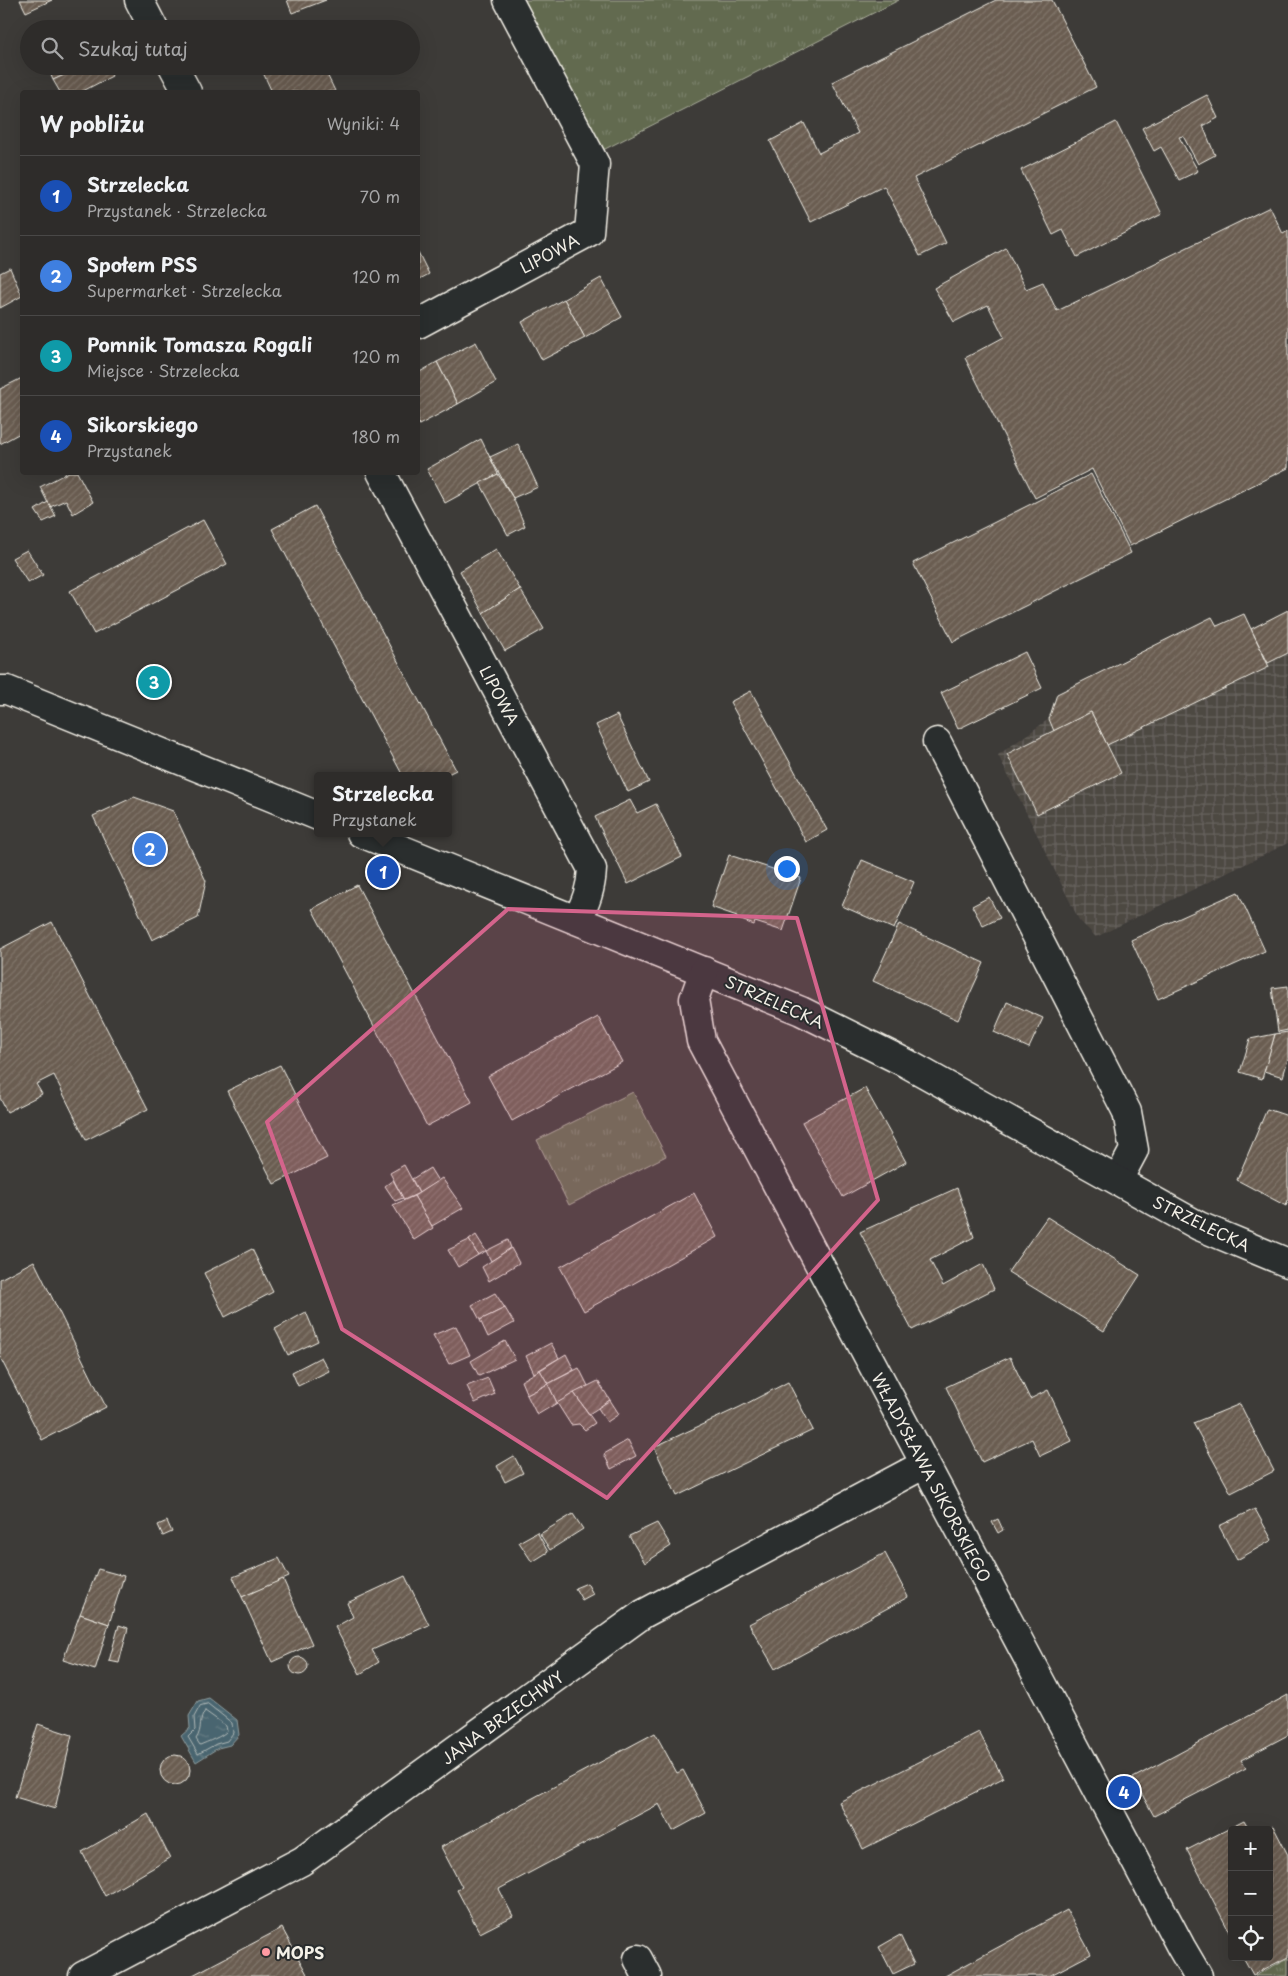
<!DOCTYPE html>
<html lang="pl">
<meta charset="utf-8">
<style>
body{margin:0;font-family:"Playpen Sans",sans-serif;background:#363432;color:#f1f3f6}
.controls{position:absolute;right:15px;bottom:15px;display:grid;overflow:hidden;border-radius:5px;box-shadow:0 5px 20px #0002}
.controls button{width:45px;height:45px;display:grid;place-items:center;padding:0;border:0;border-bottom:1px solid #494847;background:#2e2c2a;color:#f1f3f6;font:25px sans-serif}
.you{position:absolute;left:786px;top:868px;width:18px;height:18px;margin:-12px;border:4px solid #fff;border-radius:50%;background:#1a73e8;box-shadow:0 0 0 8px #1a73e833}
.badge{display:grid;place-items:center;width:32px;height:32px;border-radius:50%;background:#ff9aa2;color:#fff;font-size:16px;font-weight:700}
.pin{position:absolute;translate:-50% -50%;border:2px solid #fff;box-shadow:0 1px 5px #0006}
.popup{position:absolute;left:314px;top:772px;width:138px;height:65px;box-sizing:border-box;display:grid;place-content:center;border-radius:5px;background:#2e2c2a;filter:drop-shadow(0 1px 4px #0005);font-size:16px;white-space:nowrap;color:#a7a7a8}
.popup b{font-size:19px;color:#f1f3f6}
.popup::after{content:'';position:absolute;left:50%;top:100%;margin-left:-10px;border:10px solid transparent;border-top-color:#2e2c2a}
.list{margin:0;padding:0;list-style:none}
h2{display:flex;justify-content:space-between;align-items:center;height:65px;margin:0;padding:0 20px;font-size:21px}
h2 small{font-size:16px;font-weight:400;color:#a7a7a8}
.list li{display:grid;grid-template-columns:32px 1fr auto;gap:15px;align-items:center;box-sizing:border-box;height:80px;padding:0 20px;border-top:1px solid #494847}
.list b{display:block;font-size:19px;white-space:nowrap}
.list p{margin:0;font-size:16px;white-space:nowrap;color:#a7a7a8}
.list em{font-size:16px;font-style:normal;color:#a7a7a8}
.icon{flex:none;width:28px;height:28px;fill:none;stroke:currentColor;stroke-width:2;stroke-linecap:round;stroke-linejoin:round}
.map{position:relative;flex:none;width:1288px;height:1976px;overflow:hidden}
.search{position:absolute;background:#2e2c2a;box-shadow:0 5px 20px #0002;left:20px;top:20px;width:400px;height:55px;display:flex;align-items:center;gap:12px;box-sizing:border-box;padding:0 18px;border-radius:28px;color:#a7a7a8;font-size:19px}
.panel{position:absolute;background:#2e2c2a;box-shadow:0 5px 20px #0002;left:20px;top:90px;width:400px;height:385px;border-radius:5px}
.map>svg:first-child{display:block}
.industrial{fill:url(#industrial-grid)}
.grass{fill:url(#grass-tufts);stroke:#abae9c}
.water{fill:url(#water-ripples);stroke:#8e9d9f}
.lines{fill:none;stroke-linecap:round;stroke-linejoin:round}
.shore{stroke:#b0b9b8;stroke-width:1}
.building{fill:url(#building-hatch);stroke:#f4f1e8}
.minor-casing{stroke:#f4f1e8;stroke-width:31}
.minor{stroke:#2a2d2e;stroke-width:28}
.marked{fill:#d4648c;fill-opacity:0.2;stroke:#d4648c;stroke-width:4;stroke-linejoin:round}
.poi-dot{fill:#ff9aa2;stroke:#2a2d2e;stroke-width:2}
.labels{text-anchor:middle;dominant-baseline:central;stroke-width:4;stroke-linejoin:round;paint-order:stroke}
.street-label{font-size:16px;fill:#f4f1e8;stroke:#2a2d2e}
.poi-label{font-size:16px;font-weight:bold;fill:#f4f1e8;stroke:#2a2d2e;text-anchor:start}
</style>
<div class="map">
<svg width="1288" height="1976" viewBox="0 0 1288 1976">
<defs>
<pattern id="industrial-grid" width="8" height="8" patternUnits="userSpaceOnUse" patternTransform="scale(1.25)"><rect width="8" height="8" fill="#4d4843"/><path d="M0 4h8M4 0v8" fill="none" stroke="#67635e"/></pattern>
<pattern id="grass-tufts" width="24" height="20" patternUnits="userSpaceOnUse" patternTransform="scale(1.25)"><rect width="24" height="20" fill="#626a50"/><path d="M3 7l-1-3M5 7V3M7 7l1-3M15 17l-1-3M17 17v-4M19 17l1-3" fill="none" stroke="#798069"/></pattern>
<pattern id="water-ripples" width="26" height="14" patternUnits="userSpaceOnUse" patternTransform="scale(1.25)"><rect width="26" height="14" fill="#4a656f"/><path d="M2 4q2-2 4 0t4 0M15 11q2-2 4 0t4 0" fill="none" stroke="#657c84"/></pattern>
<pattern id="building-hatch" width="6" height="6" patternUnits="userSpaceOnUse" patternTransform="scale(1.25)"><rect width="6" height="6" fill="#6a5d51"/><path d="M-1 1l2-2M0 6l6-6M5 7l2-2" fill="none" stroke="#80756a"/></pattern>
</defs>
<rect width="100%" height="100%" fill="#3d3b38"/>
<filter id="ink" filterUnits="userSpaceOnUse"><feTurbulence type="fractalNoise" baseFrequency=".02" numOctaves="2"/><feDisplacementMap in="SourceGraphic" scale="10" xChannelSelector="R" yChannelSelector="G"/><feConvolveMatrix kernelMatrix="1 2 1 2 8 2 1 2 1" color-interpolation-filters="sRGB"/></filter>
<g filter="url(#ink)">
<polygon class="industrial" points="1288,610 1288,843 1096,937 1079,920 998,755 1049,719 1057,694 1212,617 1217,626 1244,614 1251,628"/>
<g class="grass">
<polygon points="523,0 899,0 603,150"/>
<polygon points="633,1092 666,1156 569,1205 537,1140"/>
<polygon points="1288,1958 1288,1976 1255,1976"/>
</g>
<polygon class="water" points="209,1698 237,1720 239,1735 230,1745 218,1748 196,1762 181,1736 190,1728 189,1716 198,1701"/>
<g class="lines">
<g class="shore">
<polygon points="208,1704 232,1723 233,1733 227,1741 216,1744 198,1754 188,1737 195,1730 194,1717 200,1706"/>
<path d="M 205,1711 L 226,1726 L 227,1731 C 223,1736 207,1742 200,1745 L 196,1739 C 203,1729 198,1720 205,1711 Z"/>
</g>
</g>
<g class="building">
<polygon points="20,0 52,0 26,12"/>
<polygon points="287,0 326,0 292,13"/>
<polygon points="996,0 1052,0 1096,87 914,178 946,243 920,256 884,186 811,222 770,141 804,123 819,153 858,133 832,82"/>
<polygon points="47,66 85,66 53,80"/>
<polygon points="85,66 107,66 112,76 81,92 60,92 53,80"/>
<polygon points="260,66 323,66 335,91 331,92 272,92"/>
<polygon points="1207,95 1218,118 1203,126 1215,155 1198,164 1183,136 1179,137 1198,171 1179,180 1161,147 1154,151 1142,128"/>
<polygon points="1116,122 1162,214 1077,257 1063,230 1053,235 1021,170"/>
<polygon points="1270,207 1283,234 1288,231 1288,468 1130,546 1092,469 1035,498 965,358 1004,337 988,305 954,322 934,288 1006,248 1026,289 1043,282 1057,311"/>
<polygon points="418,252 429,274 418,280"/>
<polygon points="10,268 22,296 0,308 0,273"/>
<polygon points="601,278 622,317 585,338 564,299"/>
<polygon points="564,299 585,338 542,360 522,322"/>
<polygon points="476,342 496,382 458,404 437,362"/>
<polygon points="437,362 458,404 419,425 418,421 418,373"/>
<polygon points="22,378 22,432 0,444 0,389"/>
<polygon points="481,439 498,474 445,503 427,469"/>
<polygon points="518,444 538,487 513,498 490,457"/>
<polygon points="69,472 77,472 93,502 73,514 66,500 50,507 40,487"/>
<polygon points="498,474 513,498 525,526 508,535 480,483"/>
<polygon points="1091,474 1131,553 953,642 913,563"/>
<polygon points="48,502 56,516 43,522 35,510"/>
<polygon points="315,506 456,770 444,776 403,776 272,529"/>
<polygon points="203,520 227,564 94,634 70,591"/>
<polygon points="496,549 520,589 483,613 460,571"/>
<polygon points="27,550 43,575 28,583 12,558"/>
<polygon points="520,589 544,629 505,651 483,613"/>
<polygon points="1288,610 1288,653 1268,663 1251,629"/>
<polygon points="1244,614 1269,667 1107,745 1091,712 1054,731 1049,719 1057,694 1212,617 1217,626"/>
<polygon points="1025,652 1042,688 958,729 941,693"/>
<polygon points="751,691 827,830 806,842 730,702"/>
<polygon points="1091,712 1121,773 1037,814 1007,754"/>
<polygon points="617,715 649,782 628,792 596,725"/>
<polygon points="134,797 173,811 206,881 198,918 152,940 93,816"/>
<polygon points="630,800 637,813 656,804 682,857 628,884 595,817"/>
<polygon points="729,855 801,878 783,931 755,922 754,925 736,918 737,916 711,907"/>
<polygon points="862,860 914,882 894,929 842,906"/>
<polygon points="357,885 472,1102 427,1126 312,909"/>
<polygon points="1238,892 1265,951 1158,999 1131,940"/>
<polygon points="989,897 1000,918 983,926 972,906"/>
<polygon points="52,922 148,1109 86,1140 54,1075 36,1084 42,1094 7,1112 0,1098 0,949"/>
<polygon points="899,924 984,963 958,1020 873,981"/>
<polygon points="1288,986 1288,1030 1278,1032 1272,988"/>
<polygon points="1007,1002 1043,1018 1029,1048 994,1032"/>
<polygon points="598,1017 622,1062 512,1121 488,1076"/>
<polygon points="1288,1032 1288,1059 1283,1077 1264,1071 1275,1034"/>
<polygon points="1275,1034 1262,1079 1240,1072 1250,1039"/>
<polygon points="280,1065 327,1158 274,1184 227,1091"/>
<polygon points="865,1088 906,1162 843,1197 802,1122"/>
<polygon points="1267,1109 1288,1116 1288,1200 1286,1206 1237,1180"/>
<polygon points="404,1165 419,1193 404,1200 390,1173"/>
<polygon points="430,1168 438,1181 419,1193 412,1179"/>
<polygon points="442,1178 463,1208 432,1226 414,1196"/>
<polygon points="393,1180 403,1198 395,1201 385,1186"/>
<polygon points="957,1188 974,1237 930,1260 943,1286 983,1264 994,1289 912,1330 860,1232"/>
<polygon points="694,1193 717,1237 584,1311 560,1267"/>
<polygon points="414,1196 433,1228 414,1240 393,1205"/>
<polygon points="1047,1217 1140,1275 1104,1331 1008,1272"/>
<polygon points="476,1235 486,1251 478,1255 469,1240"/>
<polygon points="469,1240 478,1255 458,1267 448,1250"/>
<polygon points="508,1240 511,1248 491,1261 486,1251"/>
<polygon points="511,1248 519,1263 489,1281 482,1267"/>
<polygon points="252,1249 273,1292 225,1317 204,1273"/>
<polygon points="34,1261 106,1407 42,1440 0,1357 0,1279"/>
<polygon points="495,1293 505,1308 480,1320 472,1305"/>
<polygon points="505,1308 514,1323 488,1337 480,1320"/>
<polygon points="306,1312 318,1341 288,1355 275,1329"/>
<polygon points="456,1326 470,1355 449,1364 433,1335"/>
<polygon points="505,1341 515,1359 479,1376 471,1361"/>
<polygon points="551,1343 559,1358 534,1373 526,1356"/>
<polygon points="566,1354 574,1370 548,1384 540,1370"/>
<polygon points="321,1357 329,1371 298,1386 292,1372"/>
<polygon points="1010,1357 1030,1399 1048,1390 1072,1441 1040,1456 1032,1439 982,1462 946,1387"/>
<polygon points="579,1368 588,1386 557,1403 548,1384"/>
<polygon points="540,1370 548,1384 527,1395 521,1381"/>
<polygon points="488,1378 495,1394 475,1403 467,1386"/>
<polygon points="598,1381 610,1400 589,1414 574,1393"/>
<polygon points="788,1382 813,1430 677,1496 654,1447 740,1407"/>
<polygon points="548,1384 557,1403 537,1415 527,1395"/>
<polygon points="574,1393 595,1423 585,1430 579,1424 571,1425 557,1403"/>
<polygon points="610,1400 619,1414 607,1422 598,1408"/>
<polygon points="1240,1404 1274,1471 1231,1493 1193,1423"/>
<polygon points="628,1440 636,1456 611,1469 604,1454"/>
<polygon points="514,1456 523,1473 505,1482 497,1466"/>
<polygon points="1255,1509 1272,1540 1237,1560 1219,1526"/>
<polygon points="573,1514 583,1529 550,1550 540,1534"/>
<polygon points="998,1519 1003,1530 998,1533 992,1522"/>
<polygon points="167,1521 172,1532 163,1536 158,1525"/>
<polygon points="657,1523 671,1546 645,1563 629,1536"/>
<polygon points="537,1532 548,1552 532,1562 519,1542"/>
<polygon points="885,1553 908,1597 775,1669 749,1624"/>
<polygon points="279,1558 289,1577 242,1597 233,1577"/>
<polygon points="98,1569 124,1576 109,1624 80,1614"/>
<polygon points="405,1576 429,1625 372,1650 379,1662 360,1674 335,1627 353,1617 347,1603"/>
<polygon points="283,1579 312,1644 272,1662 242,1597"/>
<polygon points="587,1583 593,1594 582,1600 575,1588"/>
<polygon points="80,1614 109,1624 95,1670 63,1660"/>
<polygon points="119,1625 128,1628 119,1663 109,1661"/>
<circle cx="299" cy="1666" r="9"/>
<polygon points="1288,1695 1288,1735 1241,1760 1246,1768 1154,1816 1133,1778"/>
<polygon points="38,1724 72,1735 55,1809 15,1797"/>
<polygon points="979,1732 1003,1778 863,1849 839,1802"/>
<polygon points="655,1733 677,1773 683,1770 706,1813 673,1831 659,1804 499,1889 513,1916 480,1933 457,1890 462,1887 441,1847"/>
<circle cx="175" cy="1770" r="15"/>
<polygon points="148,1814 170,1858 105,1896 82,1852"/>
<polygon points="1244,1821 1249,1830 1232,1830 1232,1937 1187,1850"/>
<polygon points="1273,1826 1288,1855 1288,1957 1253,1975 1243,1957 1269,1957 1269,1830 1265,1830"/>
<polygon points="1067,1910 1091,1954 1049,1976 945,1976"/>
<polygon points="282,1928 308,1976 191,1976"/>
<polygon points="900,1935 914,1964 893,1974 879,1947"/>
</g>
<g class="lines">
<g class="minor-casing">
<g id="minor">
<polyline points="139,0 154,29"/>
<polyline points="173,66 187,92"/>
<polyline points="418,324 589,232 595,164 508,0"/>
<path d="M 381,472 L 592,869 C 591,889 586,902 577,920"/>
<polyline points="0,690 7,690 318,816"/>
<polyline points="937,742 1127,1112 1134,1150 1118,1180"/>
<polyline points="361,833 801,1011 906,1063 1199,1226 1288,1263"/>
<polyline points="704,971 694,999 701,1041 1181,1947 1198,1976"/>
<polyline points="638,1959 647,1976"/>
<polyline points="83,1976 302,1861 643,1614 925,1464"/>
</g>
</g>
<use href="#minor" class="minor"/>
</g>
</g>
<path class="marked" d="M 508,909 L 797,918 L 878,1200 L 607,1498 L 342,1329 L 267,1122 Z"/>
<circle class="poi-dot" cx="266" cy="1952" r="5"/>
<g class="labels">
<g class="street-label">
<text transform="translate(549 253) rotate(-28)">LIPOWA</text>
<text transform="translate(500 695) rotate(62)">LIPOWA</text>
<text transform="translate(775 1001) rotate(24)">STRZELECKA</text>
<text transform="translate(1202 1223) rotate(26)">STRZELECKA</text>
<text transform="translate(932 1477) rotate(62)">WŁADYSŁAWA SIKORSKIEGO</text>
<text transform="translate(502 1717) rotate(-36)">JANA BRZECHWY</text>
</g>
<g class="poi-label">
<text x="276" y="1952">MOPS</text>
</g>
</g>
</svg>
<div class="controls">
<button>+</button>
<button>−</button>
<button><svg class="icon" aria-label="locate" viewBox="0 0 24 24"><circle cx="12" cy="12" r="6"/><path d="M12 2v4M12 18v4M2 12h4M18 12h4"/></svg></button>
</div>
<div class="you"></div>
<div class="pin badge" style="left:383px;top:872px;background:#1a4fb4">1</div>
<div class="popup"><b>Strzelecka</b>Przystanek</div>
<div class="pin badge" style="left:150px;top:849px;background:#3f7fe0">2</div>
<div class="pin badge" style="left:154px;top:682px;background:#0f9aa8">3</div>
<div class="pin badge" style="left:1124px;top:1792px;background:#1a4fb4">4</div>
<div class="search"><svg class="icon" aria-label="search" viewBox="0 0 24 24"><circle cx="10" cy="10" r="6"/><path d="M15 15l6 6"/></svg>Szukaj tutaj</div>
<section class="panel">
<h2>W pobliżu<small>Wyniki: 4</small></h2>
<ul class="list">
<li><span class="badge" style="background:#1a4fb4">1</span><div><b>Strzelecka</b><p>Przystanek · Strzelecka</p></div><em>70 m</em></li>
<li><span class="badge" style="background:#3f7fe0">2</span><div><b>Społem PSS</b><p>Supermarket · Strzelecka</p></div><em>120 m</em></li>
<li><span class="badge" style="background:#0f9aa8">3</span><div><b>Pomnik Tomasza Rogali</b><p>Miejsce · Strzelecka</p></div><em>120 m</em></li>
<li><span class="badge" style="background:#1a4fb4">4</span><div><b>Sikorskiego</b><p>Przystanek</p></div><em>180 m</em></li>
</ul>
</section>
</div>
